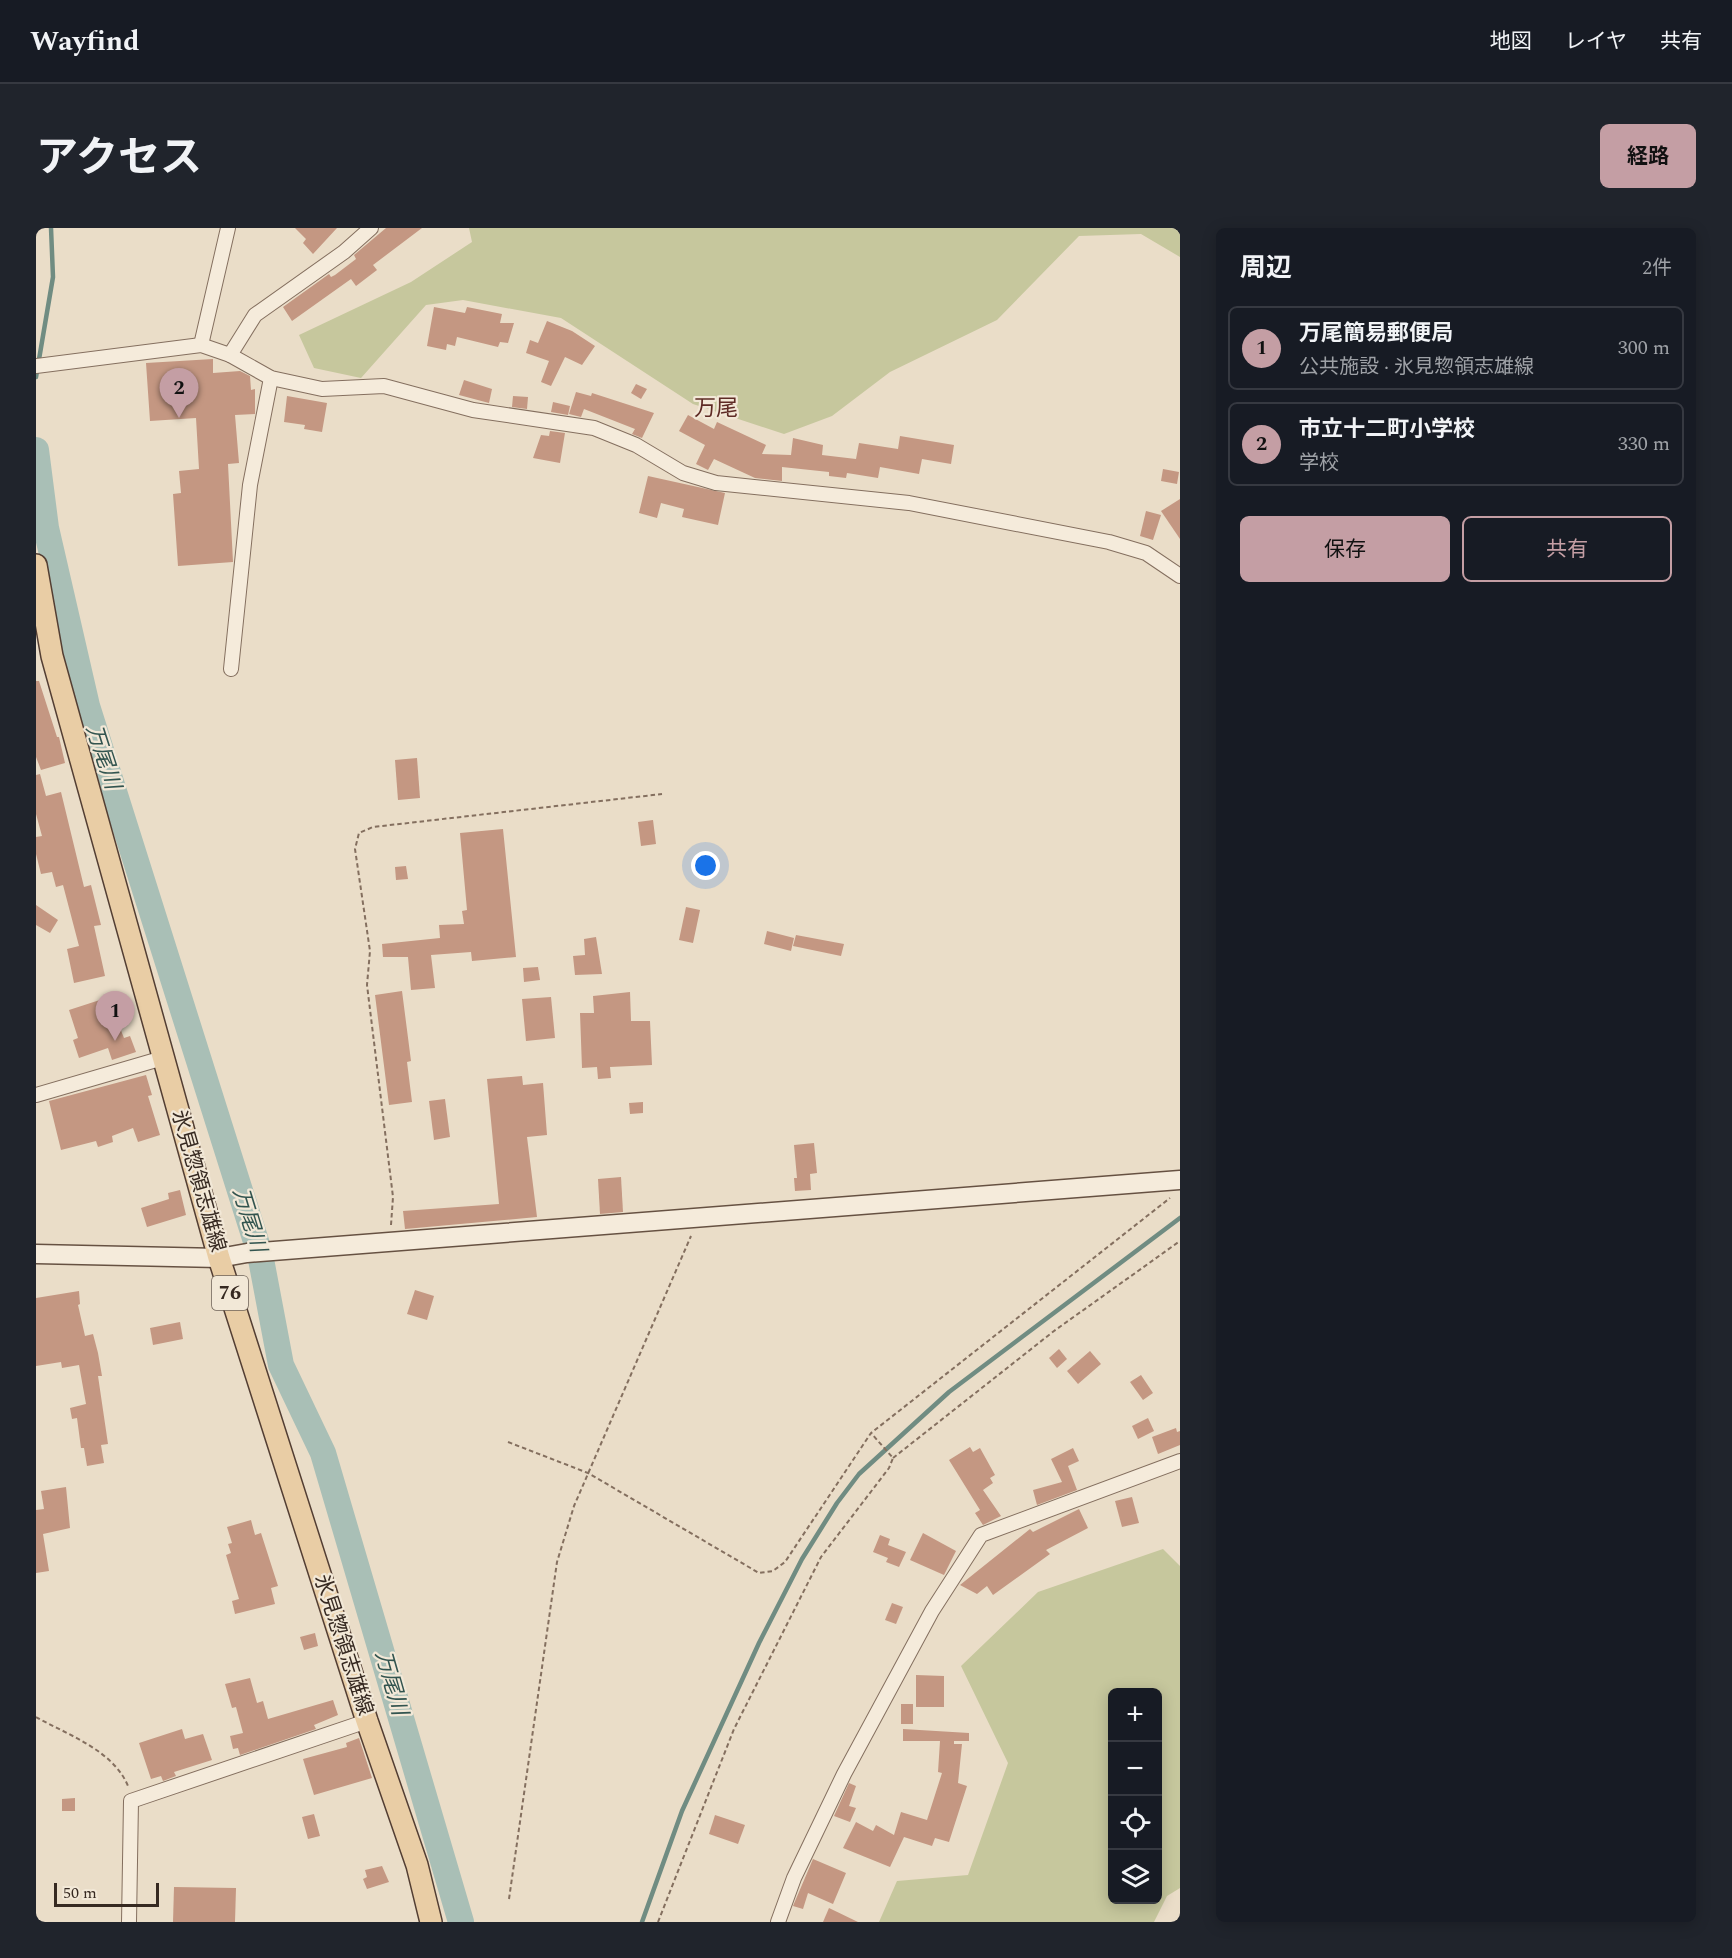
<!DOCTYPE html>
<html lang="ja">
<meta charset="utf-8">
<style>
body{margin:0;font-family:Spectral,"Noto Sans JP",serif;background:#20242c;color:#f1f3f6}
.controls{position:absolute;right:18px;bottom:18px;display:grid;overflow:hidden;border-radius:9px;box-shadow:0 3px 15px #0003}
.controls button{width:54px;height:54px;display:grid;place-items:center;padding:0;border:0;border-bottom:2px solid #363941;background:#171b24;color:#f1f3f6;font:30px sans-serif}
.scale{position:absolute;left:18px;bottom:15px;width:105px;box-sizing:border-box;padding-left:6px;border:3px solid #362921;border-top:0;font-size:16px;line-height:21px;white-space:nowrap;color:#362921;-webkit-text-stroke:4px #f2e8d7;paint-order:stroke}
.you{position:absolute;left:670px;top:638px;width:21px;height:21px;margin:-15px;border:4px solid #fff;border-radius:50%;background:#1a73e8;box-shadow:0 0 0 9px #1a73e833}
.badge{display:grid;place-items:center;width:39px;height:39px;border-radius:50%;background:#c49ea4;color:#111;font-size:20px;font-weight:700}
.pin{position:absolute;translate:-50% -50px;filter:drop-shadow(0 2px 3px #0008)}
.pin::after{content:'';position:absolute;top:32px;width:21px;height:18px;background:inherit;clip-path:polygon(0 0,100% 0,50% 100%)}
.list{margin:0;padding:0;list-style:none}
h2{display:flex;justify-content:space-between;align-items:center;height:78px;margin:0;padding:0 24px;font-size:26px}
h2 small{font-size:20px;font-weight:400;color:#9ea1a6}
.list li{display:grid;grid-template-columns:39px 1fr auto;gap:18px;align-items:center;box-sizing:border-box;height:84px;margin:0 12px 12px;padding:0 12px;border:2px solid #363941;border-radius:9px}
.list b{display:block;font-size:22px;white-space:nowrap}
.list p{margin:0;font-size:20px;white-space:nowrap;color:#9ea1a6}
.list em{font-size:20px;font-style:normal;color:#9ea1a6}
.actions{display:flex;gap:12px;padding:18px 24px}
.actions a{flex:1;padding:14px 0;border:2px solid #c49ea4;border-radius:9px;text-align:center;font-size:21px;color:#c49ea4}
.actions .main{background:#c49ea4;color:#111}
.icon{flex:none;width:33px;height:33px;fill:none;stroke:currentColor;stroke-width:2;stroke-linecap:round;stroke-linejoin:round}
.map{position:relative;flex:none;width:1144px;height:1694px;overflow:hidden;border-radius:9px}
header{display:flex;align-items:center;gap:36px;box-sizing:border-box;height:84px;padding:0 30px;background:#171b24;border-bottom:2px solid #363941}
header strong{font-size:28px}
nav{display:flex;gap:33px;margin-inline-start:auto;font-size:21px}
.intro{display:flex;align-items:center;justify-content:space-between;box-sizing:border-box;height:144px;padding:0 36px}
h1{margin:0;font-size:42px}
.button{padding:15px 27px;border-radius:9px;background:#c49ea4;color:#111;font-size:21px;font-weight:700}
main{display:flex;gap:36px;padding:0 36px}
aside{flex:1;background:#171b24;border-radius:9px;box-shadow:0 3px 15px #0003}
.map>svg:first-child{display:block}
.green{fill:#c6c79d;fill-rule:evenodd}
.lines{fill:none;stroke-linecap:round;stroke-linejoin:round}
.stream{stroke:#708c82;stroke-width:4.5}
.river{stroke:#a9bfb6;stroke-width:26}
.building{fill:#c49782}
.street-casing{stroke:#846f5f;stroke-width:16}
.secondary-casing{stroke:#665142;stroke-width:21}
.primary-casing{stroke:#533e33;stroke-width:24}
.path{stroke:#846f5f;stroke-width:2;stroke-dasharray:4.5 3;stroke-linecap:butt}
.street{stroke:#f5ebdb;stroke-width:14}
.secondary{stroke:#f5ebdb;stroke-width:18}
.primary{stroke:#e9cda5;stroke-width:21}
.labels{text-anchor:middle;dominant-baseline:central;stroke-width:4.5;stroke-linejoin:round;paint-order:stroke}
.shield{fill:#f2e8d7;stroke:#6e6258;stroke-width:1.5}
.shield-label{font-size:20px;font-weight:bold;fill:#362921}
.street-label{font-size:21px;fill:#362921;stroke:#f2e8d7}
.neighbourhood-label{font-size:22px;fill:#5e2b25;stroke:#f2e8d7}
.water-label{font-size:22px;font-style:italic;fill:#32544f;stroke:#f2e8d7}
</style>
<header>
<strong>Wayfind</strong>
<nav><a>地図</a><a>レイヤ</a><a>共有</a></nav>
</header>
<div class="intro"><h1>アクセス</h1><a class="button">経路</a></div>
<main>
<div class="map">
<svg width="1144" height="1694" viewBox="0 0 1144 1694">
<rect width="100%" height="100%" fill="#eaddc8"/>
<g class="green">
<polygon points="433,0 1144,0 1144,29 1105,6 1043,8 961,92 854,144 796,188 748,206 657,176 525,90 427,72 390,77 325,150 278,140 263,107 375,54 436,14"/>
<path d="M 1127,1321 L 1144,1338 L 1144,1660 L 1131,1668 L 1118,1694 L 843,1694 L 861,1653 L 932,1647 L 972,1535 L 925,1438 L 1002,1364 ZM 1122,1464 L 1122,1672 L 1076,1672 L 1076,1464 Z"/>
</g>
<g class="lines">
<g class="stream">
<polyline points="0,149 17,49 15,0"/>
<polyline points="606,1694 646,1583 723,1415 766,1331 801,1275 823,1246 913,1164 1144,990"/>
</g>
<polyline class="river" points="0,222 10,300 51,478 224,1026 245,1137 287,1225 425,1694"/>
</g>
<g class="building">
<polygon points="259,0 301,0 277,26 267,15 270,11"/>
<polygon points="350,0 386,0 337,37 341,42 320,58 315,51 256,93 247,79 293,46 295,49 299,47 320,31 318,27"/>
<polygon points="398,79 429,85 431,79 466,86 464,95 478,95 472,115 464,114 462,119 421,109 419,118 411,116 410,122 391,118"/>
<polygon points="511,93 536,103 559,118 546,137 529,129 515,158 505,154 513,133 490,125 494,112 502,115"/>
<polygon points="177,131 177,145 204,143 214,148 215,162 219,161 219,186 199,187 203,235 192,236 197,334 142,338 137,266 145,265 143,243 163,241 160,190 114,193 110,135"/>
<polygon points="428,152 456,161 453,175 423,167"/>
<polygon points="600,156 611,161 605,171 595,165"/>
<polygon points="540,164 555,168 556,165 618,185 606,210 596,206 599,201 548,181 545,189 533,186"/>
<polygon points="251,168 291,175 286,204 268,201 269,197 248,194"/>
<polygon points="477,168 492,169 491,181 476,179"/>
<polygon points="517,174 534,178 532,187 515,184"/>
<polygon points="652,187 678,201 681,194 730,217 726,226 755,227 757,210 787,217 786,227 820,231 823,215 862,221 864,208 918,217 915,236 886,231 883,246 844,239 842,250 811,245 810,250 793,248 793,244 746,239 746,253 719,250 678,231 672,242 660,236 669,217 643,203"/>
<polygon points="514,203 529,205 524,235 497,230 505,207 513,208"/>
<polygon points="1127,241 1143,244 1141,256 1125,253"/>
<polygon points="612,248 689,265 682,297 646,289 648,281 625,275 621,290 603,285"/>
<polygon points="1144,271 1144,311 1125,283"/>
<polygon points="1110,283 1125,287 1117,312 1104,308"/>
<polygon points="0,453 3,453 21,509 23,509 29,535 5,542 0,529"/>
<polygon points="381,530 384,570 362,572 359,532"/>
<polygon points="4,546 10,568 25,564 48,659 55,657 65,697 58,698 69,748 38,755 31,721 43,718 27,657 20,659 16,644 5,646 0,626 0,609 6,608 0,586 0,547"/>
<polygon points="617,592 620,616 605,618 602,594"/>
<polygon points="467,601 480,729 436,733 435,724 395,727 399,760 375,762 372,729 347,729 346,716 404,710 403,697 428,696 426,683 431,682 424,605"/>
<polygon points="370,638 372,651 360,652 359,639"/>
<polygon points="0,677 22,692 14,705 0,697"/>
<polygon points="650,679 664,682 657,715 643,712"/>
<polygon points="731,703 758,710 755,723 728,716"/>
<polygon points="760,707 808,716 805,728 757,718"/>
<polygon points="560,709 566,746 539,747 537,728 549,727 548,711"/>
<polygon points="502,739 504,752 488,754 487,740"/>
<polygon points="366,763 375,833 371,834 376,874 353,877 339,767"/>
<polygon points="594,764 595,793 614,793 616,837 574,839 575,850 562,851 561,839 546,840 544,785 558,785 557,768"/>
<polygon points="515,769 519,810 490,813 486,771"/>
<polygon points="70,770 79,796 82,795 88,810 94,808 100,824 76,832 72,820 43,830 37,812 42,810 33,782"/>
<polygon points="110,847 116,867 112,868 124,907 102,914 97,900 76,908 77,914 62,919 60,913 25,922 13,873"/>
<polygon points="486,848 487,857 507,855 511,907 491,909 501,989 369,1001 367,983 463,976 451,851"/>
<polygon points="409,871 414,909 398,912 393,873"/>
<polygon points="607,874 607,885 594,886 593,875"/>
<polygon points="778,915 781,945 774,946 775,962 759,963 758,950 761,950 758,917"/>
<polygon points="585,949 587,984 564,986 562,951"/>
<polygon points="144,962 150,987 111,999 105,980 133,971 132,965"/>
<polygon points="379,1062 398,1068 391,1092 371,1086"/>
<polygon points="43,1063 44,1076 42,1077 49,1108 57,1106 62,1125 66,1148 62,1148 72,1216 65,1217 68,1235 51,1238 48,1220 45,1220 41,1190 36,1191 34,1180 50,1176 43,1137 26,1140 25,1134 0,1138 0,1070"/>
<polygon points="144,1094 147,1111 117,1117 114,1100"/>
<polygon points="1023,1121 1031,1131 1021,1140 1013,1130"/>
<polygon points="1054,1123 1065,1136 1042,1156 1031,1143"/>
<polygon points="1105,1147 1117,1165 1107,1172 1094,1154"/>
<polygon points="1112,1190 1118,1203 1102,1211 1096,1198"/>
<polygon points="1140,1200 1141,1204 1144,1203 1144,1217 1122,1226 1116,1209"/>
<polygon points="934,1219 937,1224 944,1220 959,1247 954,1250 957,1255 947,1262 965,1288 947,1297 939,1285 944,1282 913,1232"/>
<polygon points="1037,1220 1043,1233 1032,1238 1041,1262 1001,1277 997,1262 1026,1254 1015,1231"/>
<polygon points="30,1259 34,1300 7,1306 13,1343 0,1345 0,1282 8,1281 5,1263"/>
<polygon points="1096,1269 1103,1295 1086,1299 1079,1273"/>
<polygon points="1043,1281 1052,1300 1010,1322 1014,1326 957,1367 951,1358 941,1366 924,1357 994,1301 997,1304"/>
<polygon points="215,1292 219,1307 225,1305 242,1358 235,1360 239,1376 199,1386 196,1373 203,1371 190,1327 195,1325 192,1316 196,1315 191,1299"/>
<polygon points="887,1305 920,1323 908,1347 874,1332"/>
<polygon points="844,1307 854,1311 852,1317 870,1324 863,1339 850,1334 852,1330 837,1324"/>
<polygon points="856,1375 867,1379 860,1396 849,1392"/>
<polygon points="279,1405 282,1418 268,1422 264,1409"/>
<polygon points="880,1447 908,1448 908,1479 880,1479"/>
<polygon points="214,1450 221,1475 227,1473 232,1491 297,1472 302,1487 278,1497 280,1501 204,1527 202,1520 197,1521 194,1508 207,1505 200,1479 196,1480 189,1456"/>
<rect x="865" y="1476" width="12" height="20"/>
<polygon points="146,1501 149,1511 167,1506 176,1532 138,1544 140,1548 127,1553 125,1548 115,1551 103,1515"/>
<polygon points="867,1501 933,1505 933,1513 918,1513 918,1516 926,1516 922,1555 931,1558 913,1614 899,1610 896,1618 868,1609 854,1639 807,1620 820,1594 837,1603 840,1597 858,1607 865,1584 891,1592 906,1545 902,1544 904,1513 867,1513"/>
<polygon points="323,1510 336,1550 278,1567 267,1531 311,1519 310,1515"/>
<polygon points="813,1555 820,1558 813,1578 820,1580 814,1594 798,1588"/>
<polygon points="39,1570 39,1583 26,1583 26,1571"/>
<polygon points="278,1586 284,1608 272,1611 266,1589"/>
<polygon points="679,1587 709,1597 702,1616 673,1606"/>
<polygon points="777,1631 810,1645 797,1676 772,1665 767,1681 757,1678"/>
<polygon points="346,1638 353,1654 331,1661 327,1651 331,1649 329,1642"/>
<polygon points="138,1659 200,1660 199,1694 137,1694"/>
<polygon points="793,1680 822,1694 787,1694"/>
</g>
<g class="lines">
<g class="street-casing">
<g id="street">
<polyline points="165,117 192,0"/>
<polyline points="194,127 219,87 308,24 335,0"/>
<polyline points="0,138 165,117 194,127 235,150 286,161 348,158 437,182 558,200 600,217 647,245 680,255 873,275 1073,314 1110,325 1144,348"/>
<polyline points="195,441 214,257 235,150"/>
<polyline points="0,867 127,830"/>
<polyline points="93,1694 95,1573 331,1493"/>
<polyline points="742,1694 758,1650 808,1546 896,1383 945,1307 1144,1233"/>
</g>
</g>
<g class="secondary-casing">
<polyline id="secondary" points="0,1026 183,1030 211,1025 1144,952"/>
</g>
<g class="primary-casing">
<polyline id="primary" points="0,337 16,428 183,1030 331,1493 381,1637 395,1694"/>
</g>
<g class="path">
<polyline points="355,997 357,969 331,757 334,723 319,621 323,605 337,599 626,566"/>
<polyline points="472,1214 552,1245 723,1345 737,1343 749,1334 835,1205 1134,970"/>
<polyline points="857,1230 1018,1103 1144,1013"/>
<path d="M 0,1489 C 32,1507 77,1522 92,1558"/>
<polyline points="473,1671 521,1334 538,1278 655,1008"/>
<polyline points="622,1694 698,1501 785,1329 853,1240 857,1230 835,1205"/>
</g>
<use href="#street" class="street"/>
<use href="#secondary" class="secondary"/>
<use href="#primary" class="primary"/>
</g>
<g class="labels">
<rect class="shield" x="176" y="1048" width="36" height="34" rx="4.5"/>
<g class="shield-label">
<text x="194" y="1065">76</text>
</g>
<g class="street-label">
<text transform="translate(162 953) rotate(74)">氷見惣領志雄線</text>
<text transform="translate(307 1417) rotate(72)">氷見惣領志雄線</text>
</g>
<g class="neighbourhood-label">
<text x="680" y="180">万尾</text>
</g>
<g class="water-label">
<text transform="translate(67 529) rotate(72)">万尾川</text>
<text transform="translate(213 992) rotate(73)">万尾川</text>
<text transform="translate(355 1455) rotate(74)">万尾川</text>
</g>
</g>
</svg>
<div class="controls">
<button>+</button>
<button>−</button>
<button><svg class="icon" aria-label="locate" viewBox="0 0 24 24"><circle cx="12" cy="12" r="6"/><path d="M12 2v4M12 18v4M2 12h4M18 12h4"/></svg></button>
<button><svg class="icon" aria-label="layers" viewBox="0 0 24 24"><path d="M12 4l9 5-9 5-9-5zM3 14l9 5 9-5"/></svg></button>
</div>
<div class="scale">50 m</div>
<div class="you"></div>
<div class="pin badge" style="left:79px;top:813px">1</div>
<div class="pin badge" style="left:143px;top:190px">2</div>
</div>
<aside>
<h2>周辺<small>2件</small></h2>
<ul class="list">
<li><span class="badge">1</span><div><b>万尾簡易郵便局</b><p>公共施設 · 氷見惣領志雄線</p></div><em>300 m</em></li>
<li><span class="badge">2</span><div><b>市立十二町小学校</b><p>学校</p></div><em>330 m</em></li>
</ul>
<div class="actions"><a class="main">保存</a><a>共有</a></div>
</aside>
</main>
